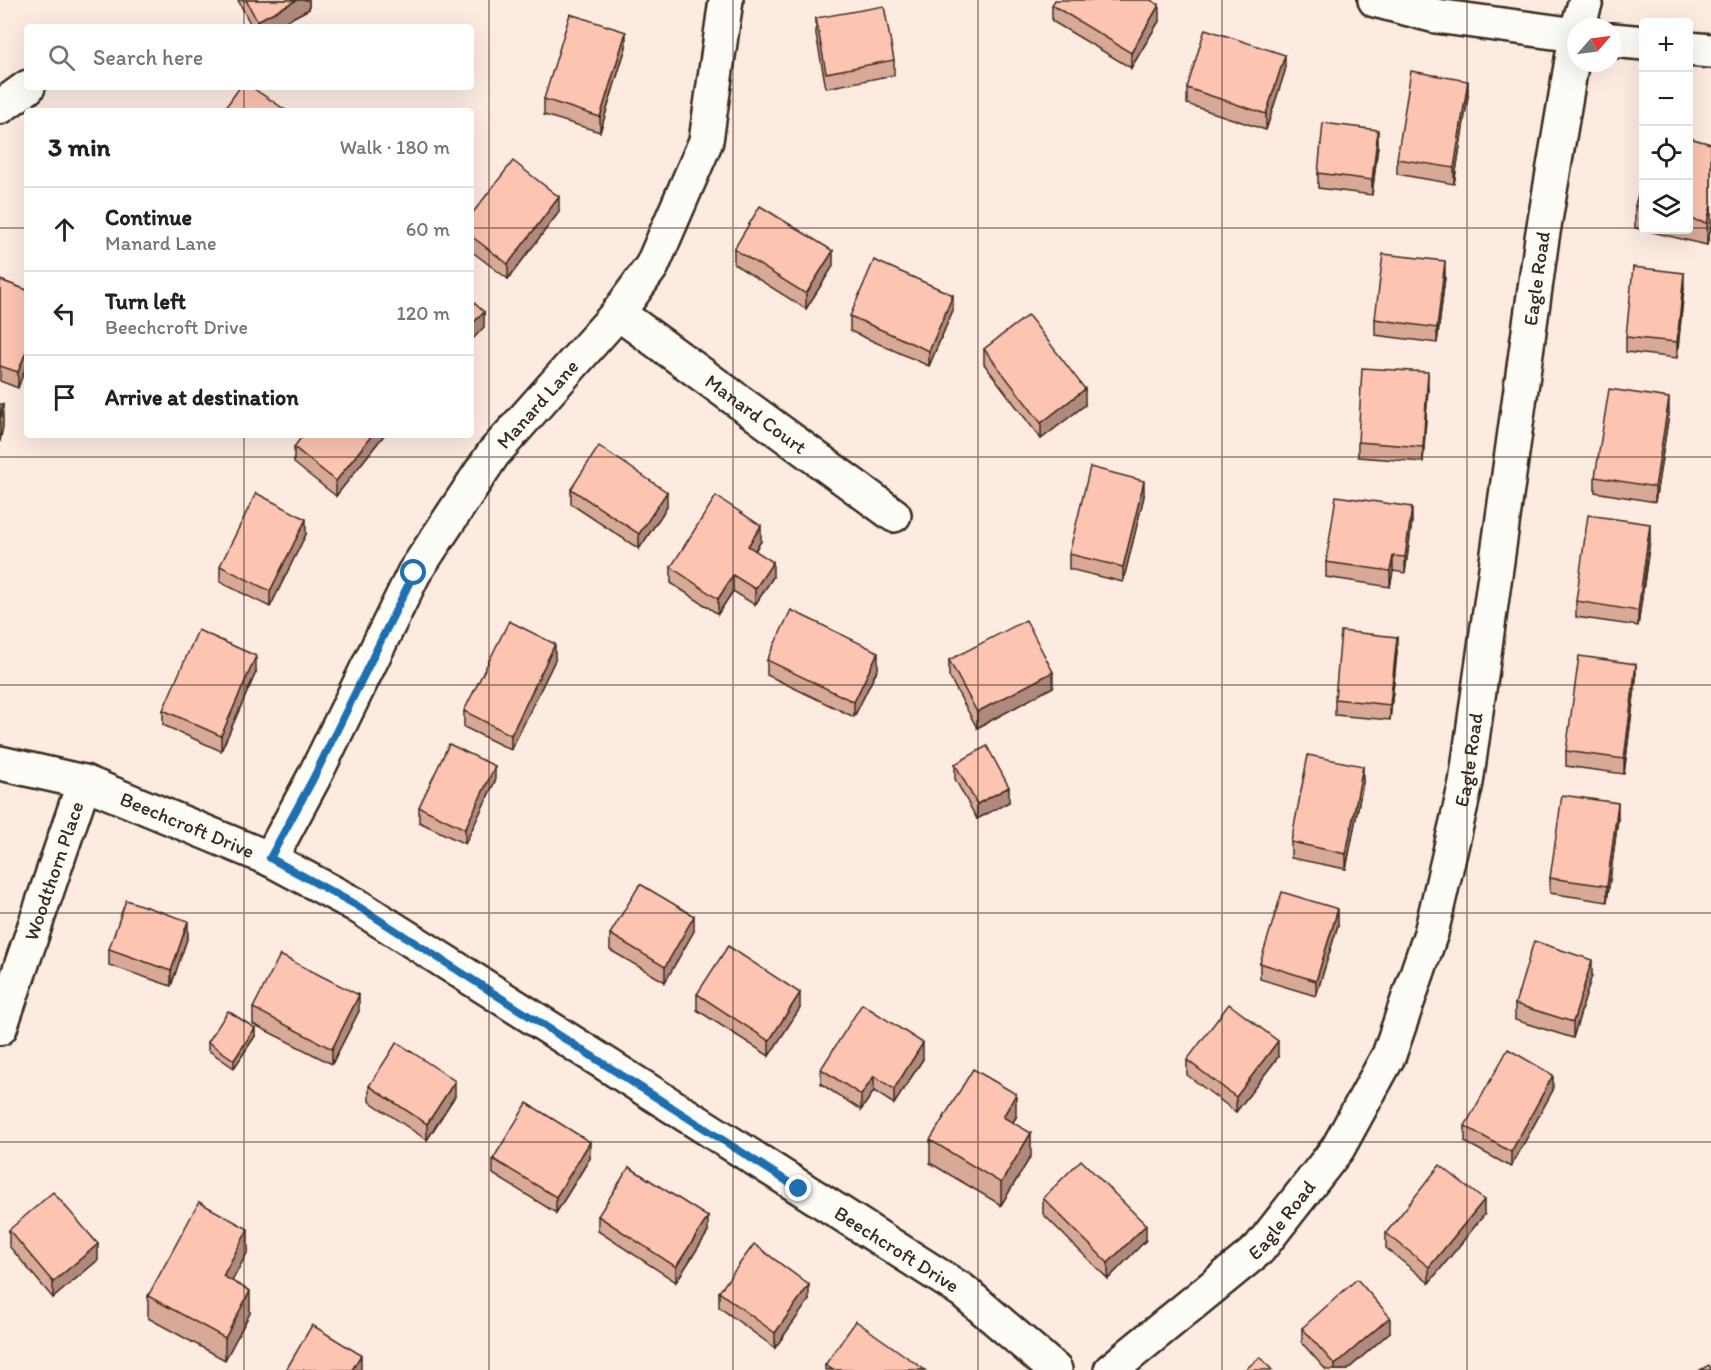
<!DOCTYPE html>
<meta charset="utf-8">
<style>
body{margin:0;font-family:Itim,sans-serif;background:#f2f2f2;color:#222}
.controls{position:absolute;right:18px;top:18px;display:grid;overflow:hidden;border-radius:6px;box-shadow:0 6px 24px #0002}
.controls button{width:54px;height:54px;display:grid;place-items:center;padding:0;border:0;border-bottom:2px solid #e0e0e0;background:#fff;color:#222;font:30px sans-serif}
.compass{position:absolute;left:1567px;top:18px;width:54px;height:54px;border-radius:50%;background:#fff;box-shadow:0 6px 24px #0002;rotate:62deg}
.stop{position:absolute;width:18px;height:18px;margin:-14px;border:4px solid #1f6fb2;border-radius:50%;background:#fff}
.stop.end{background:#1f6fb2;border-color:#fff;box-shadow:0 2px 6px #0008}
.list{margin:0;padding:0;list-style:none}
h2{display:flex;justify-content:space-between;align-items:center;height:78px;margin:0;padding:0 24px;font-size:26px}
h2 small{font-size:20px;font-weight:400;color:#767676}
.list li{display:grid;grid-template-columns:39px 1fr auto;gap:18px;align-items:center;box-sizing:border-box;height:84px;padding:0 24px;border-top:2px solid #e0e0e0}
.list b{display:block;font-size:22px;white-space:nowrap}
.list p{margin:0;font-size:20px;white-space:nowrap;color:#767676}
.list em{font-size:20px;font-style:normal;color:#767676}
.icon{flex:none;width:33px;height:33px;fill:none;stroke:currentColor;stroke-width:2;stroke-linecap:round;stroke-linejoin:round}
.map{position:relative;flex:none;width:1711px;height:1370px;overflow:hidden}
.search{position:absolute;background:#fff;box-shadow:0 6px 24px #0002;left:24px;top:24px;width:450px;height:66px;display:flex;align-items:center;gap:15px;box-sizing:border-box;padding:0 21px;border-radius:6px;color:#767676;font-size:22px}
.panel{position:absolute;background:#fff;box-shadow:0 6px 24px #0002;left:24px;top:108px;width:450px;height:330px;border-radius:6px}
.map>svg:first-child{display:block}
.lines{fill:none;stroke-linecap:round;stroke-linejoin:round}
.minor-casing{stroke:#3b2a1e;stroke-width:38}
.minor{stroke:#fdfcf7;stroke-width:33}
.wall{fill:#d9a998;stroke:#3b2a1e;stroke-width:1.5}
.shaded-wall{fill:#b0897c;stroke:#3b2a1e;stroke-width:1.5}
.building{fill:#fcc4b1;stroke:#3b2a1e;stroke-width:1.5}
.route{stroke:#1f6fb2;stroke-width:8}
.grid{fill:none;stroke:#3b2a1e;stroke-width:1.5;stroke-opacity:0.55}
.labels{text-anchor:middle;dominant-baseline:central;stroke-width:4.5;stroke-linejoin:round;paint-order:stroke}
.street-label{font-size:20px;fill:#3b2a1e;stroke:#fdfcf7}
</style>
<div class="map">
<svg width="1711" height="1370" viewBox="0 0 1711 1370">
<rect width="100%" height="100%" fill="#fdebe2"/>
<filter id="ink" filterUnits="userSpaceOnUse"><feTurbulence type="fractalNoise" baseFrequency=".0167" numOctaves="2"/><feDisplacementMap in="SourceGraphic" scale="12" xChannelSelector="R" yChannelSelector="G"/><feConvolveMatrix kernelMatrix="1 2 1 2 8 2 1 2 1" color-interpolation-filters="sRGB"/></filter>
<g filter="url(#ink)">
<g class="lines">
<g class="minor-casing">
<g id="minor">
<polyline points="1375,0 1436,16 1576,35"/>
<polyline points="1578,27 1586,0"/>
<polyline points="1612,40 1644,43"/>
<polyline points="1688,49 1711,51"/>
<polyline points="0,107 28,87"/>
<path id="s1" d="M 618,313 L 894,515"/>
<path id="s2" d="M 0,763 L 84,782 L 270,859 L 356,905 L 963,1291 L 1055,1370"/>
<path id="s3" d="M 270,859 L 313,779 L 414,573 L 493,454 L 618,313 L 652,266 L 706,141 L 726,0"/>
<path id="s4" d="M 0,1028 L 84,782"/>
<path id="s5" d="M 1111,1370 L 1259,1249 L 1338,1148 L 1389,1055 L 1431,933 L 1466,783 L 1542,238 L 1576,36"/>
</g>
</g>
<use href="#minor" class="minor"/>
</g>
<g class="wall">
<polygon points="238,0 309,0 309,9 275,27 252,27"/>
<polygon points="1052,5 1159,21 1131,68 1052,21"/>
<polygon points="816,18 894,60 894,75 826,88 816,34"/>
<polygon points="626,47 600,132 544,115 544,99"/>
<polygon points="1285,71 1266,130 1187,104 1187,88"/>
<polygon points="1468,96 1454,184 1397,174 1397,159"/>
<polygon points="1689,138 1711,144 1711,227 1707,245 1635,228 1635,206 1644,173 1644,230 1689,230"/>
<polygon points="1378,145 1372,195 1318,188 1318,173"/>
<polygon points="559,212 508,279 471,251 471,215"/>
<polygon points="734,249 833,266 806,309 734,264"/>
<polygon points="1445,277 1437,343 1375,335 1375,319"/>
<polygon points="0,280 27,290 18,388 0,381"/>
<polygon points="1684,288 1677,358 1626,352 1626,337"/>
<polygon points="953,310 929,366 850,331 850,316"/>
<polygon points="984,349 1085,405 1041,439 984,364"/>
<polygon points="1428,388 1423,462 1358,457 1358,442"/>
<polygon points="1669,414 1655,502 1595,492 1595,477"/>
<polygon points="384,435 336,496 294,463 294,447"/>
<polygon points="571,489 667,507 639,549 571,504"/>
<polygon points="1144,496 1123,582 1069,569 1069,554"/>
<polygon points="1412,522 1405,573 1393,571 1390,587 1326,577 1326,562"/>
<polygon points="306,534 270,607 220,582 220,566"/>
<polygon points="1650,540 1638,626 1576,617 1576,601"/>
<polygon points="761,541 755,551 773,577 755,605 733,591 718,614 671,583 671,567"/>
<polygon points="1397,652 1390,720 1335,715 1335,699"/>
<polygon points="555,660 511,750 464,727 464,711"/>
<polygon points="767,660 878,668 854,717 767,675"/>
<polygon points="949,660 1053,687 977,728 949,676"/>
<polygon points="256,672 221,751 163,725 163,710"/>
<polygon points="1636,679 1624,774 1566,766 1566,751"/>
<polygon points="955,764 1009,802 977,819 955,779"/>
<polygon points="495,781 465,844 419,822 419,807"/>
<polygon points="1363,782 1346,869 1291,858 1291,842"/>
<polygon points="1618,819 1607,902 1550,893 1550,878"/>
<polygon points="1338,925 1316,996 1260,979 1260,963"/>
<polygon points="694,931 665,982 610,950 610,934"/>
<polygon points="188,936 171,986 109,965 109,949"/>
<polygon points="1592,975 1573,1038 1515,1020 1515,1004"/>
<polygon points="697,994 800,1008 769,1056 697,1010"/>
<polygon points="253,1008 359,1011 332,1064 253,1024"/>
<polygon points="255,1036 234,1068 208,1050 208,1042"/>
<polygon points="1278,1057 1236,1112 1187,1075 1187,1060"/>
<polygon points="923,1059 894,1104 874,1091 861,1110 821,1084 821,1069"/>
<polygon points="369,1086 455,1096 427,1140 369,1101"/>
<polygon points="1553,1090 1511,1167 1465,1142 1465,1126"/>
<polygon points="1016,1117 1013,1122 1031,1156 1001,1205 930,1163 930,1140"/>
<polygon points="590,1158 556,1213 493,1174 493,1159"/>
<polygon points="1043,1198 1146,1240 1108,1279 1043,1214"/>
<polygon points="1484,1215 1429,1283 1386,1248 1386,1233"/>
<polygon points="598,1216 708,1232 676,1282 598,1231"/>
<polygon points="9,1230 98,1260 53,1298 9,1246"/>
<polygon points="248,1251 232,1281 250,1313 225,1360 148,1318 148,1296"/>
<polygon points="719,1292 809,1300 775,1348 719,1307"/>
<polygon points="1302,1328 1390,1332 1347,1370 1326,1370 1302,1343"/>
<polygon points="825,1365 925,1370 825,1370"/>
</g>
<g class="shaded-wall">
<polygon points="297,0 309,0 309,9 275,27 257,27 257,21"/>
<polygon points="1159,5 1159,21 1131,68 1131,53"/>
<polygon points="626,32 626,47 600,132 600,117"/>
<polygon points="1285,55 1285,71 1266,130 1266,114"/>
<polygon points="1468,81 1468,96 1454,184 1454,168"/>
<polygon points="1378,130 1378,145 1372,195 1372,180"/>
<polygon points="559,197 559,212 508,279 508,264"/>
<polygon points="1711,205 1711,227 1707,245 1707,223"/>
<polygon points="833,251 833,266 806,309 806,294"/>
<polygon points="1445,261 1445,277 1437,343 1437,328"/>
<polygon points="1684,273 1684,288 1677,358 1677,342"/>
<polygon points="953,295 953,310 929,366 929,351"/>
<polygon points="484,312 484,327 471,341 471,325"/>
<polygon points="27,349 27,364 18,388 18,372"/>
<polygon points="1428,372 1428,388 1423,462 1423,447"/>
<polygon points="1085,389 1085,405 1041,439 1041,423"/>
<polygon points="1669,398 1669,414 1655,502 1655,487"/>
<polygon points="3,404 3,427 0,442 0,419"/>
<polygon points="372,435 384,435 336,496 336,481"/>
<polygon points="1144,481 1144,496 1123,582 1123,567"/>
<polygon points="667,492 667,507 639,549 639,534"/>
<polygon points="1412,507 1412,522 1405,573 1405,557"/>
<polygon points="306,519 306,534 270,607 270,591"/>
<polygon points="1650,524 1650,540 1638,626 1638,611"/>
<polygon points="761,526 761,541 748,561 748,546"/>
<polygon points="1393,556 1393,571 1390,587 1390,571"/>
<polygon points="773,562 773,577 755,605 755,589"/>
<polygon points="733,575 733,591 718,614 718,599"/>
<polygon points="1397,637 1397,652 1390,720 1390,705"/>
<polygon points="555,644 555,660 511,750 511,735"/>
<polygon points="878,652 878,668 854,717 854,702"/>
<polygon points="256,656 256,672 221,751 221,736"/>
<polygon points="1636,664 1636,679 1624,774 1624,759"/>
<polygon points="1053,672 1053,687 977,728 977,712"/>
<polygon points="495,766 495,781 465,844 465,829"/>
<polygon points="1363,766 1363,782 1346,869 1346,854"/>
<polygon points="1009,787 1009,802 977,819 977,804"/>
<polygon points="1618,803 1618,819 1607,902 1607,886"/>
<polygon points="1338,909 1338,925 1316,996 1316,981"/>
<polygon points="694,916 694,931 665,982 665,967"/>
<polygon points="188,921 188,936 171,986 171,971"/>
<polygon points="1592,960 1592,975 1573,1038 1573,1022"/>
<polygon points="800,993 800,1008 769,1056 769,1041"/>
<polygon points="359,995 359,1011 332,1064 332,1049"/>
<polygon points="255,1028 255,1036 234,1068 234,1060"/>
<polygon points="1278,1041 1278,1057 1236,1112 1236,1097"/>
<polygon points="923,1043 923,1059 894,1104 894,1089"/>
<polygon points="1553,1075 1553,1090 1511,1167 1511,1152"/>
<polygon points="874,1076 874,1091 861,1110 861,1095"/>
<polygon points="455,1081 455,1096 427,1140 427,1124"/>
<polygon points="1016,1094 1016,1117 1003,1139 1003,1117"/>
<polygon points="1031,1133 1031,1156 1001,1205 1001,1183"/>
<polygon points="590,1142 590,1158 556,1213 556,1197"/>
<polygon points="1484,1200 1484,1215 1429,1283 1429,1267"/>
<polygon points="708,1217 708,1232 676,1282 676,1267"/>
<polygon points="1146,1225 1146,1240 1108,1279 1108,1263"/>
<polygon points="248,1229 248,1251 223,1298 223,1276"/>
<polygon points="98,1244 98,1260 53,1298 53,1282"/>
<polygon points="809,1285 809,1300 775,1348 775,1333"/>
<polygon points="250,1291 250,1313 225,1360 225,1338"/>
<polygon points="1390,1317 1390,1332 1347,1370 1335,1370 1335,1365"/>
<polygon points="361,1355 361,1370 352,1370"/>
</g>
<g class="building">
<polygon points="246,0 297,0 257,21"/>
<polygon points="1055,0 1151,0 1159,5 1131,53 1052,5"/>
<polygon points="884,6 894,60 826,73 816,18"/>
<polygon points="570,14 626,32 600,117 544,99"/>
<polygon points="1205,29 1285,55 1266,114 1187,88"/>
<polygon points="1411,71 1468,81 1454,168 1397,159"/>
<polygon points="240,87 251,87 287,111 223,111"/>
<polygon points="1323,123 1378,130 1372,180 1318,173"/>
<polygon points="1689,138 1711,144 1711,205 1707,223 1689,219"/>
<polygon points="513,161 559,197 508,264 471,236 471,215"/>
<polygon points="1644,173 1644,208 1635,206"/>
<polygon points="760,206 833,251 806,294 734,249"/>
<polygon points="1383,254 1445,261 1437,328 1375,319"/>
<polygon points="874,260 953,295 929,351 850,316"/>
<polygon points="1633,267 1684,273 1677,342 1626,337"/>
<polygon points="0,280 27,290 27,349 18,372 0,366"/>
<polygon points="471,300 484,312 471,325"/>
<polygon points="1028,315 1085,389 1041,423 984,349"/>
<polygon points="1362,368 1428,372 1423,447 1358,442"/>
<polygon points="1609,389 1669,398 1655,487 1595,477"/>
<polygon points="0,404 3,404 0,419"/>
<polygon points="303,435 372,435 336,481 294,447"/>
<polygon points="599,446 667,492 639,534 571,489"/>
<polygon points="1090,467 1144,481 1123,567 1069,554"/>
<polygon points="256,493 306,519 270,591 220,566"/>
<polygon points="716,496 761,526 748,546 773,562 755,589 733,575 718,599 671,567"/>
<polygon points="1336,496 1412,507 1405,557 1393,556 1390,571 1326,562"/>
<polygon points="1588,515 1650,524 1638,611 1576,601"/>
<polygon points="791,610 878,652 854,702 767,660"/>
<polygon points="1026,620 1053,672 977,712 949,660"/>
<polygon points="509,621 555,644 511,735 464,711"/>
<polygon points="198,630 256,656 221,736 163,710"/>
<polygon points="1341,631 1397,637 1390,705 1335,699"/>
<polygon points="1579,656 1636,664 1624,759 1566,751"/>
<polygon points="449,744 495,766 465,829 419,807"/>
<polygon points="987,746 1009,787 977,804 955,764"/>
<polygon points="1308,755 1363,766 1346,854 1291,842"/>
<polygon points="1562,795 1618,803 1607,886 1550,878"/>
<polygon points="640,884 694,916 665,967 610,934"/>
<polygon points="1282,892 1338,909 1316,981 1260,963"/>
<polygon points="126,900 188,921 171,971 109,949"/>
<polygon points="1534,941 1592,960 1573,1022 1515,1004"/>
<polygon points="728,946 800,993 769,1041 697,994"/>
<polygon points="280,955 359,995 332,1049 253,1008"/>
<polygon points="862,1004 923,1043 894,1089 874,1076 861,1095 821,1069"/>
<polygon points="1229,1004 1278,1041 1236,1097 1187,1060"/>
<polygon points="228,1011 255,1028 234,1060 208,1042"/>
<polygon points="397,1042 455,1081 427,1124 369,1086"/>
<polygon points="1508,1049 1553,1075 1511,1152 1465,1126"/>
<polygon points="973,1069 1016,1094 1003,1117 1031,1133 1001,1183 930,1140"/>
<polygon points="527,1103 590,1142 556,1197 493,1159"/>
<polygon points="1081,1160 1146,1225 1108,1263 1043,1198"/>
<polygon points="1440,1165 1484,1200 1429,1267 1386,1233"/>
<polygon points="629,1167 708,1217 676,1267 598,1216"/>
<polygon points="53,1192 98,1244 53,1282 9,1230"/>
<polygon points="199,1202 248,1229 223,1276 250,1291 225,1338 148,1296"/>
<polygon points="754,1244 809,1285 775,1333 719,1292"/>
<polygon points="1357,1279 1390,1317 1335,1365 1302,1328"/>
<polygon points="856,1321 925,1370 833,1370 825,1365"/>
<polygon points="312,1325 361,1355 352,1370 286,1370"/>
<polygon points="1260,1357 1272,1370 1245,1370"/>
<polygon points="1709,1365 1711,1370 1700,1370"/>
</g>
</g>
<g class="lines" filter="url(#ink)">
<polyline class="route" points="414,573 313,779 270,858 356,905 799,1189"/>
</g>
<path class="grid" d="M 244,0 L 244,27M 489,0 L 489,1370M 733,0 L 733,1370M 978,0 L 978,1370M 1222,0 L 1222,1370M 1467,0 L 1467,1370M 244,87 L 244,111M 0,228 L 27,228M 471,228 L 1644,228M 1688,228 L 1711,228M 244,435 L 244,1370M 0,457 L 1711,457M 0,685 L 1711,685M 0,913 L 1711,913M 0,1142 L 1711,1142"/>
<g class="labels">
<g class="street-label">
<text stroke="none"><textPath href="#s5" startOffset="1218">Eagle Road</textPath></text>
<text stroke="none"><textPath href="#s3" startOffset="530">Manard Lane</textPath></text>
<text stroke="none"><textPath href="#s1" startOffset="171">Manard Court</textPath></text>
<text stroke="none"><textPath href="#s5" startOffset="732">Eagle Road</textPath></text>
<text stroke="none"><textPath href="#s2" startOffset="198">Beechcroft Drive</textPath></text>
<text stroke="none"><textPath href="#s4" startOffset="166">Woodthorn Place</textPath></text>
<text stroke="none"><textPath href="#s5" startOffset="228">Eagle Road</textPath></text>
<text stroke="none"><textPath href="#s2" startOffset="1026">Beechcroft Drive</textPath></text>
</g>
</g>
</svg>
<div class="controls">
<button>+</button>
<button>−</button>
<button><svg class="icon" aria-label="locate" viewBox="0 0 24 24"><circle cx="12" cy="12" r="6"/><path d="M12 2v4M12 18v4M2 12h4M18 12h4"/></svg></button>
<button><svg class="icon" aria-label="layers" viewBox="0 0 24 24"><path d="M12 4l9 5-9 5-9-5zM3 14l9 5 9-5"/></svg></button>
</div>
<svg class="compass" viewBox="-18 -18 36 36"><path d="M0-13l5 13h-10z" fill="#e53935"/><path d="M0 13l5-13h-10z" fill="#767676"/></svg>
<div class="stop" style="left:414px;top:573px"></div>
<div class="stop end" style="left:799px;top:1189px"></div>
<div class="search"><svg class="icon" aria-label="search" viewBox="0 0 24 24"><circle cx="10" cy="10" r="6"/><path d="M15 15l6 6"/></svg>Search here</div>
<section class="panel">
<h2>3 min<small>Walk · 180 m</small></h2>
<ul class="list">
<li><svg class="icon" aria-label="ahead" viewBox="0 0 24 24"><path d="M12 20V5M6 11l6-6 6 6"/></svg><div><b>Continue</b><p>Manard Lane</p></div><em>60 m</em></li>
<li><svg class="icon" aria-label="left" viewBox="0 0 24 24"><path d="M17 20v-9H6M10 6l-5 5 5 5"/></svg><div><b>Turn left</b><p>Beechcroft Drive</p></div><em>120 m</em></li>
<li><svg class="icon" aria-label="arrive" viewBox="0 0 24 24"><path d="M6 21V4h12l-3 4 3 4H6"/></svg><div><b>Arrive at destination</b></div></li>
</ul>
</section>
</div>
